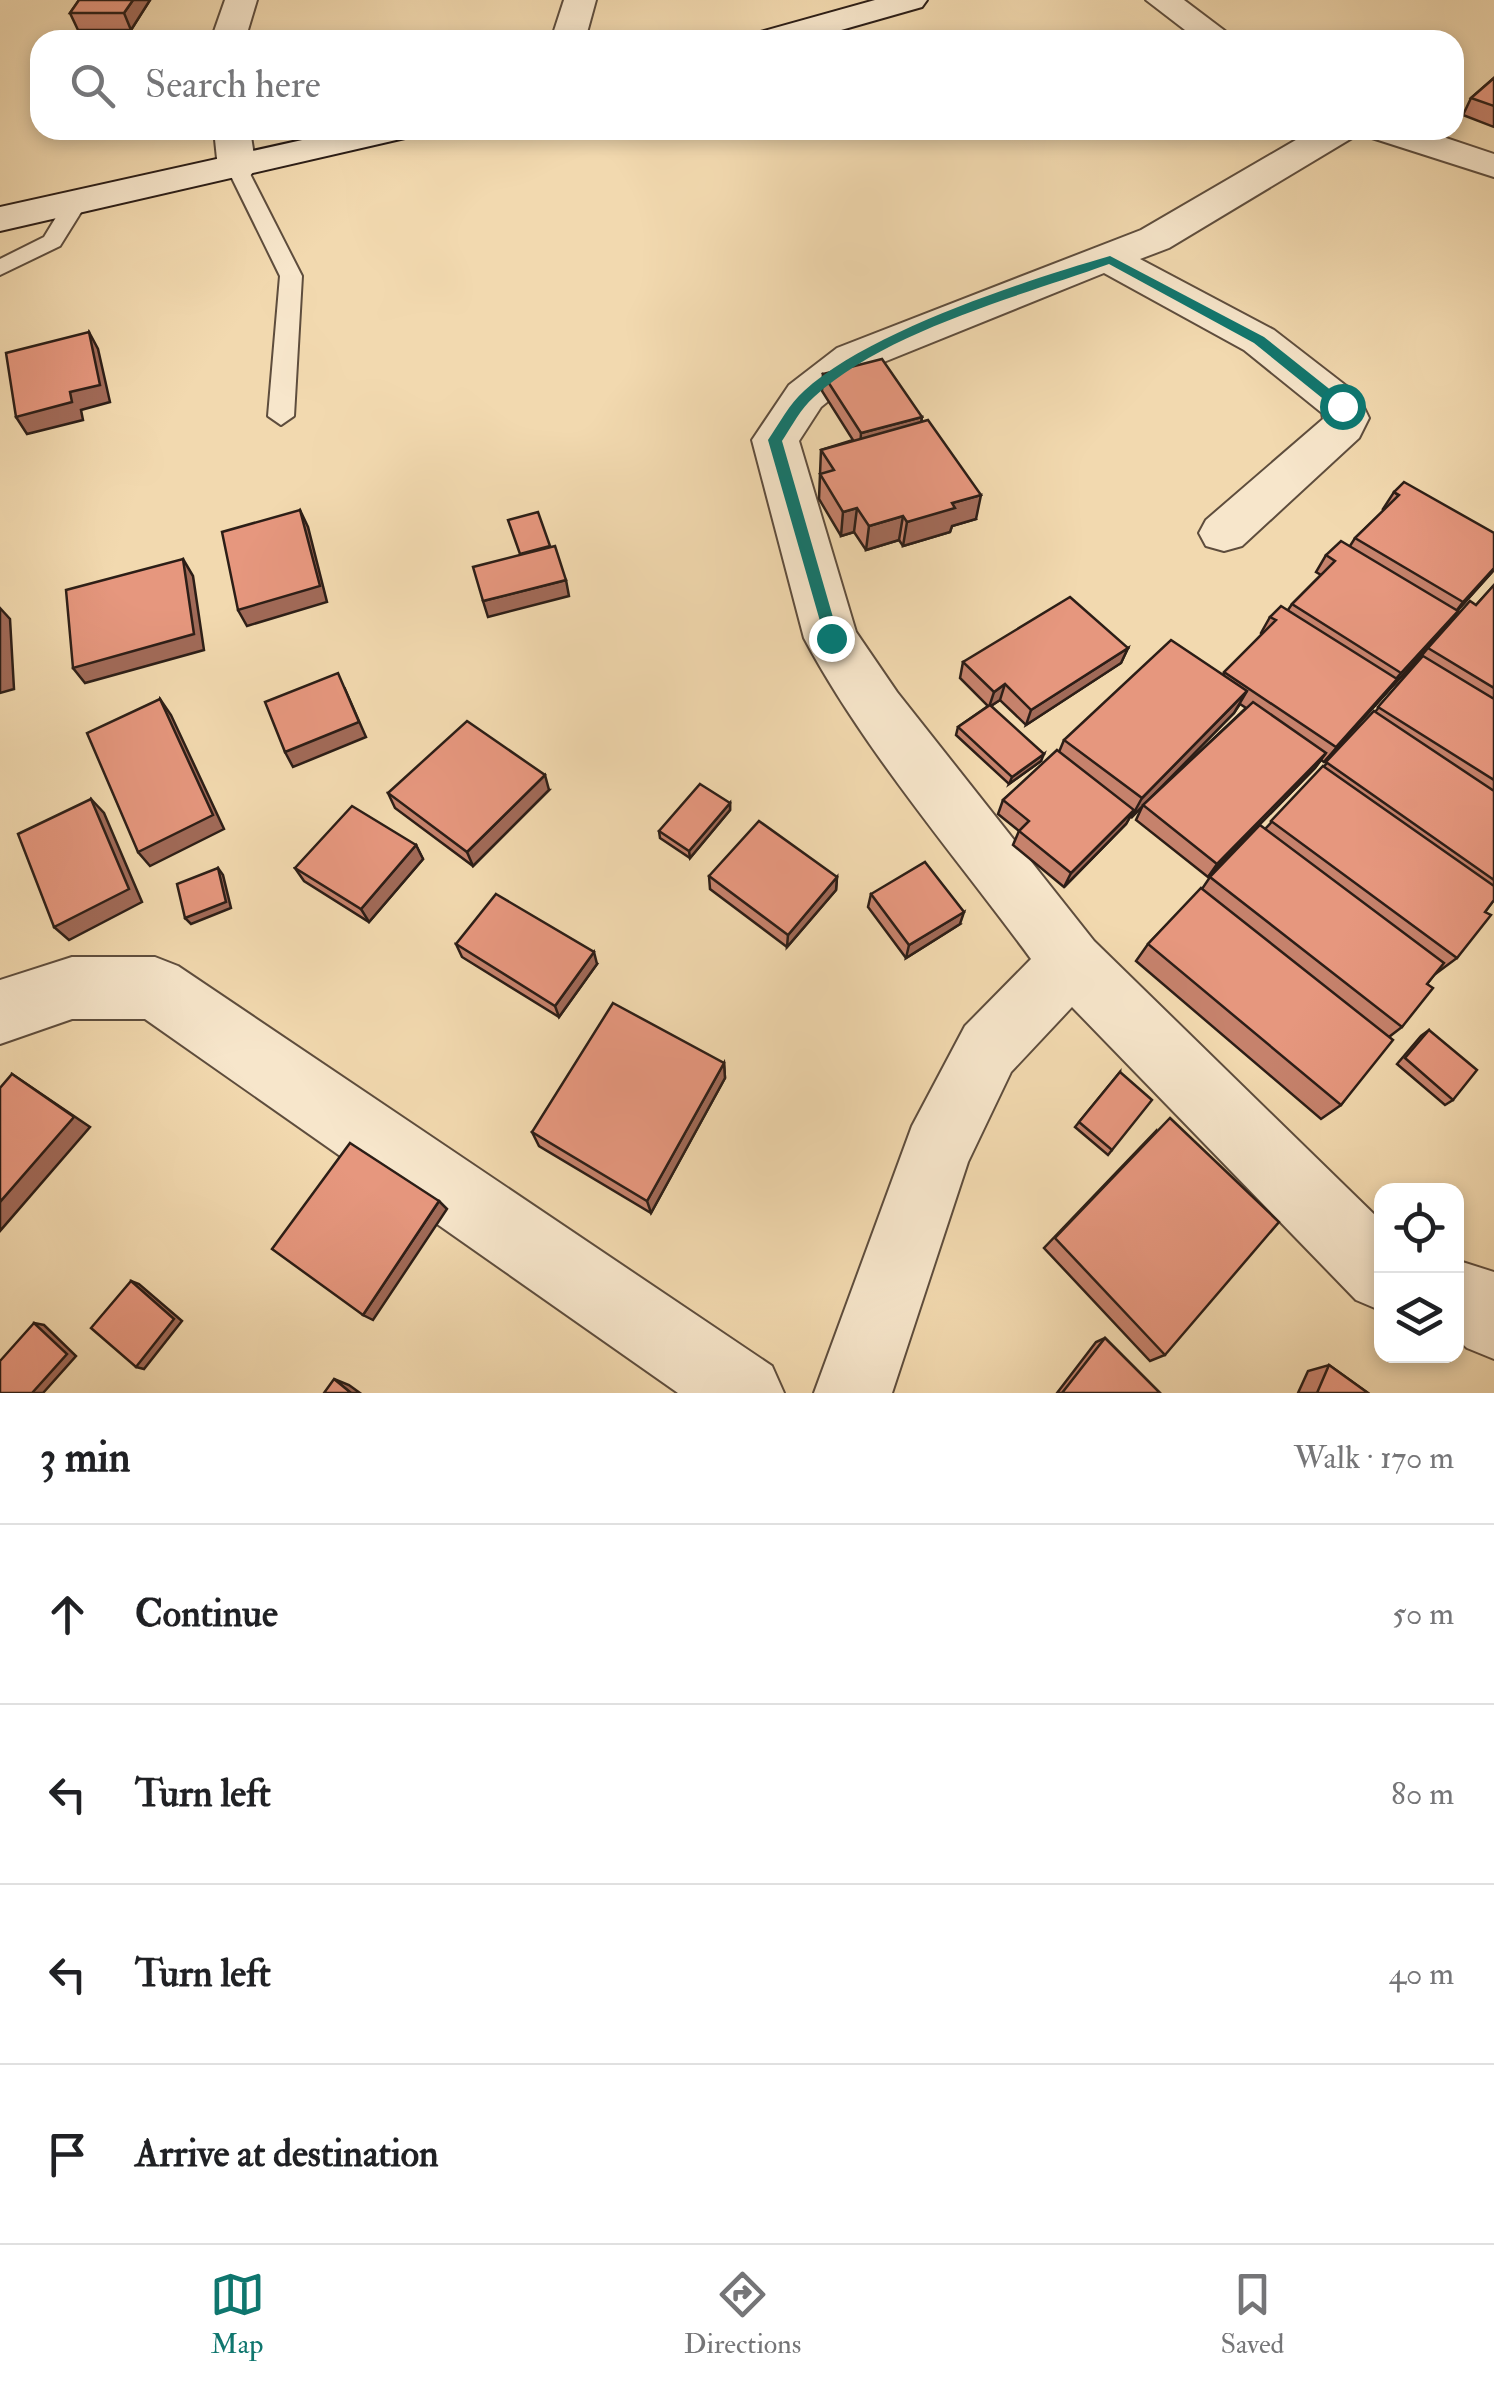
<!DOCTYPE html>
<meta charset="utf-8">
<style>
body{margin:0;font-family:"IM FELL Double Pica",serif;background:#f6f6f6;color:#202124}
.controls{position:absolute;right:30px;bottom:30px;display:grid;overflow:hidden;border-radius:20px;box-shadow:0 5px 15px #0003}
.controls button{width:90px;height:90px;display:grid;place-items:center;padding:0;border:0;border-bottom:2px solid #e0e0e0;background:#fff;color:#202124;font:50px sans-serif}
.stop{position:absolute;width:30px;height:30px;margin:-22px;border:8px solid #0f766e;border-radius:50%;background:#fff}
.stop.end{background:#0f766e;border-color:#fff;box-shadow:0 2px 10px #0008}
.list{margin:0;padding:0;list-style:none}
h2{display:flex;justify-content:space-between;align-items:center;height:130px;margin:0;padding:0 40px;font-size:42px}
h2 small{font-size:32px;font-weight:400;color:#757577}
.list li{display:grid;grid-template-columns:65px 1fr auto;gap:30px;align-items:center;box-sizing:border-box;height:180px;padding:0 40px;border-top:2px solid #e0e0e0}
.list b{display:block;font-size:38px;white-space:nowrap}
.list em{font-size:32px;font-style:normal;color:#757577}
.icon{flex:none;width:55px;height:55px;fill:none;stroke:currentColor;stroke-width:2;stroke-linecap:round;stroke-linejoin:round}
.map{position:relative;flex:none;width:1494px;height:1393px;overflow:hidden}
.search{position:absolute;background:#fff;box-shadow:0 5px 15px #0003;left:30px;right:30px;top:30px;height:110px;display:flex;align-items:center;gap:25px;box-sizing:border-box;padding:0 35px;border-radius:30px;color:#757577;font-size:38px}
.sheet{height:850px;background:#fff}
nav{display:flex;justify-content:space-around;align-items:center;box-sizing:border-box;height:140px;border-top:2px solid #e0e0e0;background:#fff;font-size:28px;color:#757577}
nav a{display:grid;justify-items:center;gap:5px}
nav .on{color:#0f766e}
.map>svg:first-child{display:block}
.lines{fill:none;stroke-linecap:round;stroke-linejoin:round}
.service-casing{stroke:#5e4d3d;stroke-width:4}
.minor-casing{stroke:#5e4d3d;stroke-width:4}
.secondary-casing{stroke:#2c1e17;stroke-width:4}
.service{fill:#f7e6cb;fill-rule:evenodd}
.minor{fill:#f7e6cb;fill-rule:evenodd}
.secondary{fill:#f7e6cb;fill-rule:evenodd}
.wall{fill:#c6826c;stroke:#2c1e17;stroke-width:2.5}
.shaded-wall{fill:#a16a58;stroke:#2c1e17;stroke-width:2.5}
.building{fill:#e6977e;stroke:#2c1e17;stroke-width:2.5}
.route{fill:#0f766e}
</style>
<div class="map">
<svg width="1494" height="1393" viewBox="0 0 1494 1393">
<rect width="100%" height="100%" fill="#f2d9af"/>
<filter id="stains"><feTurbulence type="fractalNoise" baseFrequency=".002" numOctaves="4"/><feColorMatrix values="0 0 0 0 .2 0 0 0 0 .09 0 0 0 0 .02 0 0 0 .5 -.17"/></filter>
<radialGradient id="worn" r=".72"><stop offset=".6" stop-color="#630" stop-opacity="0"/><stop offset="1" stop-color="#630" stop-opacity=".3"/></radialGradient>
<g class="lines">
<g class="service-casing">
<g id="service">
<polygon points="237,162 247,168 302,276 294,416 281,425 268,416 280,276 227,168"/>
<polygon points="77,195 88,201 60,246 0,275 0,259 44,237 69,196"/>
</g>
</g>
<g class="minor-casing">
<g id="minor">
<polygon points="225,0 257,0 245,40 211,40"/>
<polygon points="564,0 596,0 585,40 551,40"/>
<polygon points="1146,0 1184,0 1237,40 1198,40"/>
<polygon points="214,130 250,130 256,168 250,176 237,179 224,176 218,168"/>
<path d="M 1313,130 L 1357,130 L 1352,138 L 1169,248 L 1140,259 L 1274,330 L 1358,395 L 1369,418 L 1359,438 L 1242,546 L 1224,551 L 1206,546 L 1199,533 L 1206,520 L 1323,419 L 1322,413 L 1244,350 L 1104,273 L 869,368 L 821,407 L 799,441 L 856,632 L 897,692 L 1094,941 L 1382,1222 L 1382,1311 L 1356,1300 L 1072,1007 L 1011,1072 L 968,1162 L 892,1393 L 814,1393 L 912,1126 L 965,1026 L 1031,959 C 956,857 863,749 804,638 L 752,440 L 789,385 L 837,348 L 1141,230 Z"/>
<polygon points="1367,130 1422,130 1494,154 1494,177 1372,138"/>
<polygon points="72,957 155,957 178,966 772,1366 784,1393 678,1393 145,1019 72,1019 0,1044 0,980"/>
<polygon points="1456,1260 1494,1272 1494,1359 1467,1348 1456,1338"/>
</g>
</g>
<g class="secondary-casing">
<g id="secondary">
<polygon points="875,0 927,0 922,7 806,40 752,40 757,33"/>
<polygon points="347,130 410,130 405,138 0,231 0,207"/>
</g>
</g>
<use href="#service" class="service"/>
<use href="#minor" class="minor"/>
<use href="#secondary" class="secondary"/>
</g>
<g class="wall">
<polygon points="79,0 150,0 131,30 78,30 70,13"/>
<polygon points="1494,78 1494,127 1463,115 1471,98"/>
<polygon points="823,374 922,417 921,422 976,519 952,526 950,532 903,546 899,540 866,550 854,532 841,536 819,499 821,450 853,440 822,391"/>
<polygon points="1394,492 1494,570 1457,611 1446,627 1324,762 1321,760 1315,768 1208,877 1136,820 1143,805 1246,708 1240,704 1234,713 1130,817 1126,824 1064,887 1013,845 1019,831 998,814 1003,800 1059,752 1064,740 1223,675 1262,634 1261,633 1270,617 1288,610 1292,604 1321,575 1316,572 1326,555 1350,546 1355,538 1385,510 1383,509"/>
<polygon points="1494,585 1494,900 1485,912 1457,958 1434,975 1427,984 1402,1027 1389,1037 1341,1105 1321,1119 1136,961 1148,944 1202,889 1210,877 1265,829 1375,712 1428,648 1476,605"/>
<polygon points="1128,648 1121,663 1026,725 1000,700 991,706 1041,761 1009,784 956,735 958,727 988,706 960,678 963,662"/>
<polygon points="549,790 473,866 395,808 388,793"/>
<polygon points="730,803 730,810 690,858 660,838 659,831"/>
<polygon points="416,845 423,859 369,922 304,881 295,868"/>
<polygon points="709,876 837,877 836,890 787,947 710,889"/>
<polygon points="871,894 960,924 906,958 868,907"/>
<polygon points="456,944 597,964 559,1017 462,957"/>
<polygon points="1429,1030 1453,1100 1445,1105 1397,1064 1421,1036"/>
<polygon points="724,1063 725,1078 651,1213 539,1146 532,1132"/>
<polygon points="1120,1072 1112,1150 1108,1155 1075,1127"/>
<polygon points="1156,1131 1165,1355 1150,1361 1044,1248"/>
<polygon points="1105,1338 1160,1393 1057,1393 1096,1342"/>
<polygon points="1329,1365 1368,1393 1298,1393 1308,1371"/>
</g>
<g class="shaded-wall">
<polygon points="133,0 150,0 131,30 124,13"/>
<polygon points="89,332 98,349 110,402 81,410 83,420 27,434 16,417 70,392"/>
<polygon points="922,417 919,434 860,450 861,433"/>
<polygon points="981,495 976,519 952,526 950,532 903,546 907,522 952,503"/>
<polygon points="857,508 854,532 841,536 843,512"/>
<polygon points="300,510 308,527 327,602 247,626 238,610"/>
<polygon points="903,516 899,540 866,550 869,526"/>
<polygon points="183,559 193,576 204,650 85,683 73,668"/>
<polygon points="1494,568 1494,570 1451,618 1463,602"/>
<polygon points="566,580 569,596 488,617 483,601"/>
<polygon points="0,608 10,619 14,689 0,693"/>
<polygon points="1458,611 1446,627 1324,762 1401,673"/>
<polygon points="1128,648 1121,663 1026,725 1031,710"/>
<polygon points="1005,684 1000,700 989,707 994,692"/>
<polygon points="345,689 366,737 293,767 285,752"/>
<polygon points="1247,691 1234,713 1131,818 1142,798"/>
<polygon points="160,699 171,715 224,829 150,866 138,852"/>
<polygon points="1326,753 1315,768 1208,877 1217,864"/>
<polygon points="1044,754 1041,761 1009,784 1012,777"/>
<polygon points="545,775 549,790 473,866 467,852"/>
<polygon points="91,799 104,813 142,902 69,940 54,927"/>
<polygon points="730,803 730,810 690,858 689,851"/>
<polygon points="1134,810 1126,824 1064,887 1071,873"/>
<polygon points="416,845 423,859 369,922 361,909"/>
<polygon points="218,868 223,875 231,908 191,924 185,918"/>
<polygon points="837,877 836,890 787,947 788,935"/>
<polygon points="964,912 960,924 906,958 909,945"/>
<polygon points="594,952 597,964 559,1017 555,1006"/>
<polygon points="724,1063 725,1078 651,1213 647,1201"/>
<polygon points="12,1074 90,1127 0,1231 0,1202"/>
<polygon points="439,1201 447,1209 373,1320 363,1315"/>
<polygon points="131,1281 139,1284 182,1321 144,1369 136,1367"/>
<polygon points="34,1323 44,1325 76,1356 43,1393 32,1393"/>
<polygon points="334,1379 349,1385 360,1393 351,1393"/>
</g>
<g class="building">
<polygon points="79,0 133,0 124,13 70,13"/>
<polygon points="1494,78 1494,106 1471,98"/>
<polygon points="89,332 100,385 70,392 72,402 16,417 6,353"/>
<polygon points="882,359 922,417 861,433 823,374"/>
<polygon points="928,420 981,495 952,503 955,508 907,522 903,516 869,526 857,508 843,512 820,474 834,470 821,450"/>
<polygon points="1404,482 1494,533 1494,568 1463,602 1355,538 1399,495 1394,492"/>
<polygon points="300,510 320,586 238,610 222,532"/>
<polygon points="538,512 550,546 520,554 508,520"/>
<polygon points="1341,541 1458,611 1401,673 1292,604 1335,561 1326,555"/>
<polygon points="555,546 566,580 483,601 473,567"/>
<polygon points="183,559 194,634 73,668 66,590"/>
<polygon points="1494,585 1494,688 1428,648 1470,601 1476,605"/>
<polygon points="1070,597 1128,648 1031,710 1005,684 994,692 963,662"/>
<polygon points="1281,606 1397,679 1336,747 1224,672 1276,620 1270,617"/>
<polygon points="1171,640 1247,691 1142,798 1064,740"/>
<polygon points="1423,656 1494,699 1494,780 1378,707"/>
<polygon points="338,673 359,722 285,752 265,702"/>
<polygon points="160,699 213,815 138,852 87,733"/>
<polygon points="1253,702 1326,753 1217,864 1143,805"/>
<polygon points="990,705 1044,754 1012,777 958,727"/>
<polygon points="1374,711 1494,791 1494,880 1326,762"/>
<polygon points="467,721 545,775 467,852 388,793"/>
<polygon points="1057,750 1134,810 1071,873 1019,831 1029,821 1003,800"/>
<polygon points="1323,766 1494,886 1494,900 1485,912 1491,915 1457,958 1271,821"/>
<polygon points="700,784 730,803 689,851 659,831"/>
<polygon points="91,799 129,889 54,927 18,834"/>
<polygon points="352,806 416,845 361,909 295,868"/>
<polygon points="759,821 837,877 788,935 709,876"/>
<polygon points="1260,825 1444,963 1427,984 1433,988 1402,1027 1210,877"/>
<polygon points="925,862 964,912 909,945 871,894"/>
<polygon points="218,868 226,902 185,918 177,884"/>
<polygon points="1201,888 1393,1040 1341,1105 1148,944"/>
<polygon points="496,894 594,952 555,1006 456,944"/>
<polygon points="613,1003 724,1063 647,1201 532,1132"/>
<polygon points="1429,1030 1477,1070 1453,1100 1405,1058"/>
<polygon points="1120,1072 1152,1100 1112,1150 1079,1122"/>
<polygon points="12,1074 74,1117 0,1202 0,1088"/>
<polygon points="1170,1118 1279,1222 1165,1355 1055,1238"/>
<polygon points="350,1143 439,1201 363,1315 272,1249"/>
<polygon points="131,1281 174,1319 136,1367 91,1328"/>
<polygon points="34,1323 67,1354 32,1393 0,1393 0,1361"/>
<polygon points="1105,1338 1160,1393 1062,1393"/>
<polygon points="1329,1365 1368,1393 1317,1393"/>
<polygon points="334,1379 351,1393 324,1393"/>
</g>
<path class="route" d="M 1110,256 L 1264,337 L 1347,403 L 1347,410 L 1337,410 L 1254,343 L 1109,264 C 1017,297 886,331 814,397 C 801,408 792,426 782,441 L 839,638 L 837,642 L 826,642 L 768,440 C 779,424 790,403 804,391 C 868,332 1024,281 1110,256 Z"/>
<rect width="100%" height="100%" filter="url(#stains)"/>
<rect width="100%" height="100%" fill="url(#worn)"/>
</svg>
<div class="controls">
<button><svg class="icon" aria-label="locate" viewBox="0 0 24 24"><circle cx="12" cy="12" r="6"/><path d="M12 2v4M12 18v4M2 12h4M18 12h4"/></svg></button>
<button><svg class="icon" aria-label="layers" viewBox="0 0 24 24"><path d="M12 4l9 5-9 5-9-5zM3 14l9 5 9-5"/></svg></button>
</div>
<div class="stop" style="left:1342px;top:406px"></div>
<div class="stop end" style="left:831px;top:638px"></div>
<div class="search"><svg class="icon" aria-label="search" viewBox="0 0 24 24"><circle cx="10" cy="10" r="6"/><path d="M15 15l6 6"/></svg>Search here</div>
</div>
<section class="sheet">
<h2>3 min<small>Walk · 170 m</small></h2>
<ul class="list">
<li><svg class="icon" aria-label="ahead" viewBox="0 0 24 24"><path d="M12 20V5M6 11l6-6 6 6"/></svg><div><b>Continue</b></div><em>50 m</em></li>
<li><svg class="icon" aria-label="left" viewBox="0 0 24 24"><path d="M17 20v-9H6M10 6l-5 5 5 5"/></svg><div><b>Turn left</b></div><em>80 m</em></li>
<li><svg class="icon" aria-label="left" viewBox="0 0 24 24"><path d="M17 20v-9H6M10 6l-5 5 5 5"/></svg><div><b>Turn left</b></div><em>40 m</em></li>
<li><svg class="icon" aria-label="arrive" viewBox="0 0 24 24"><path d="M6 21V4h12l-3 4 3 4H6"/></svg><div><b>Arrive at destination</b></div></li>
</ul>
</section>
<nav>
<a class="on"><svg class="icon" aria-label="map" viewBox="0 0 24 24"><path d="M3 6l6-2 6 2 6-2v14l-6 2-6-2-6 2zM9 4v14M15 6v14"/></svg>Map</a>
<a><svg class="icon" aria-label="directions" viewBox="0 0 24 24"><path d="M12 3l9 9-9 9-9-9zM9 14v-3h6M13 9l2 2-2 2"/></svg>Directions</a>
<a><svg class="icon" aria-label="saved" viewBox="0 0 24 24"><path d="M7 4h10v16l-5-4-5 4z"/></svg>Saved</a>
</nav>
